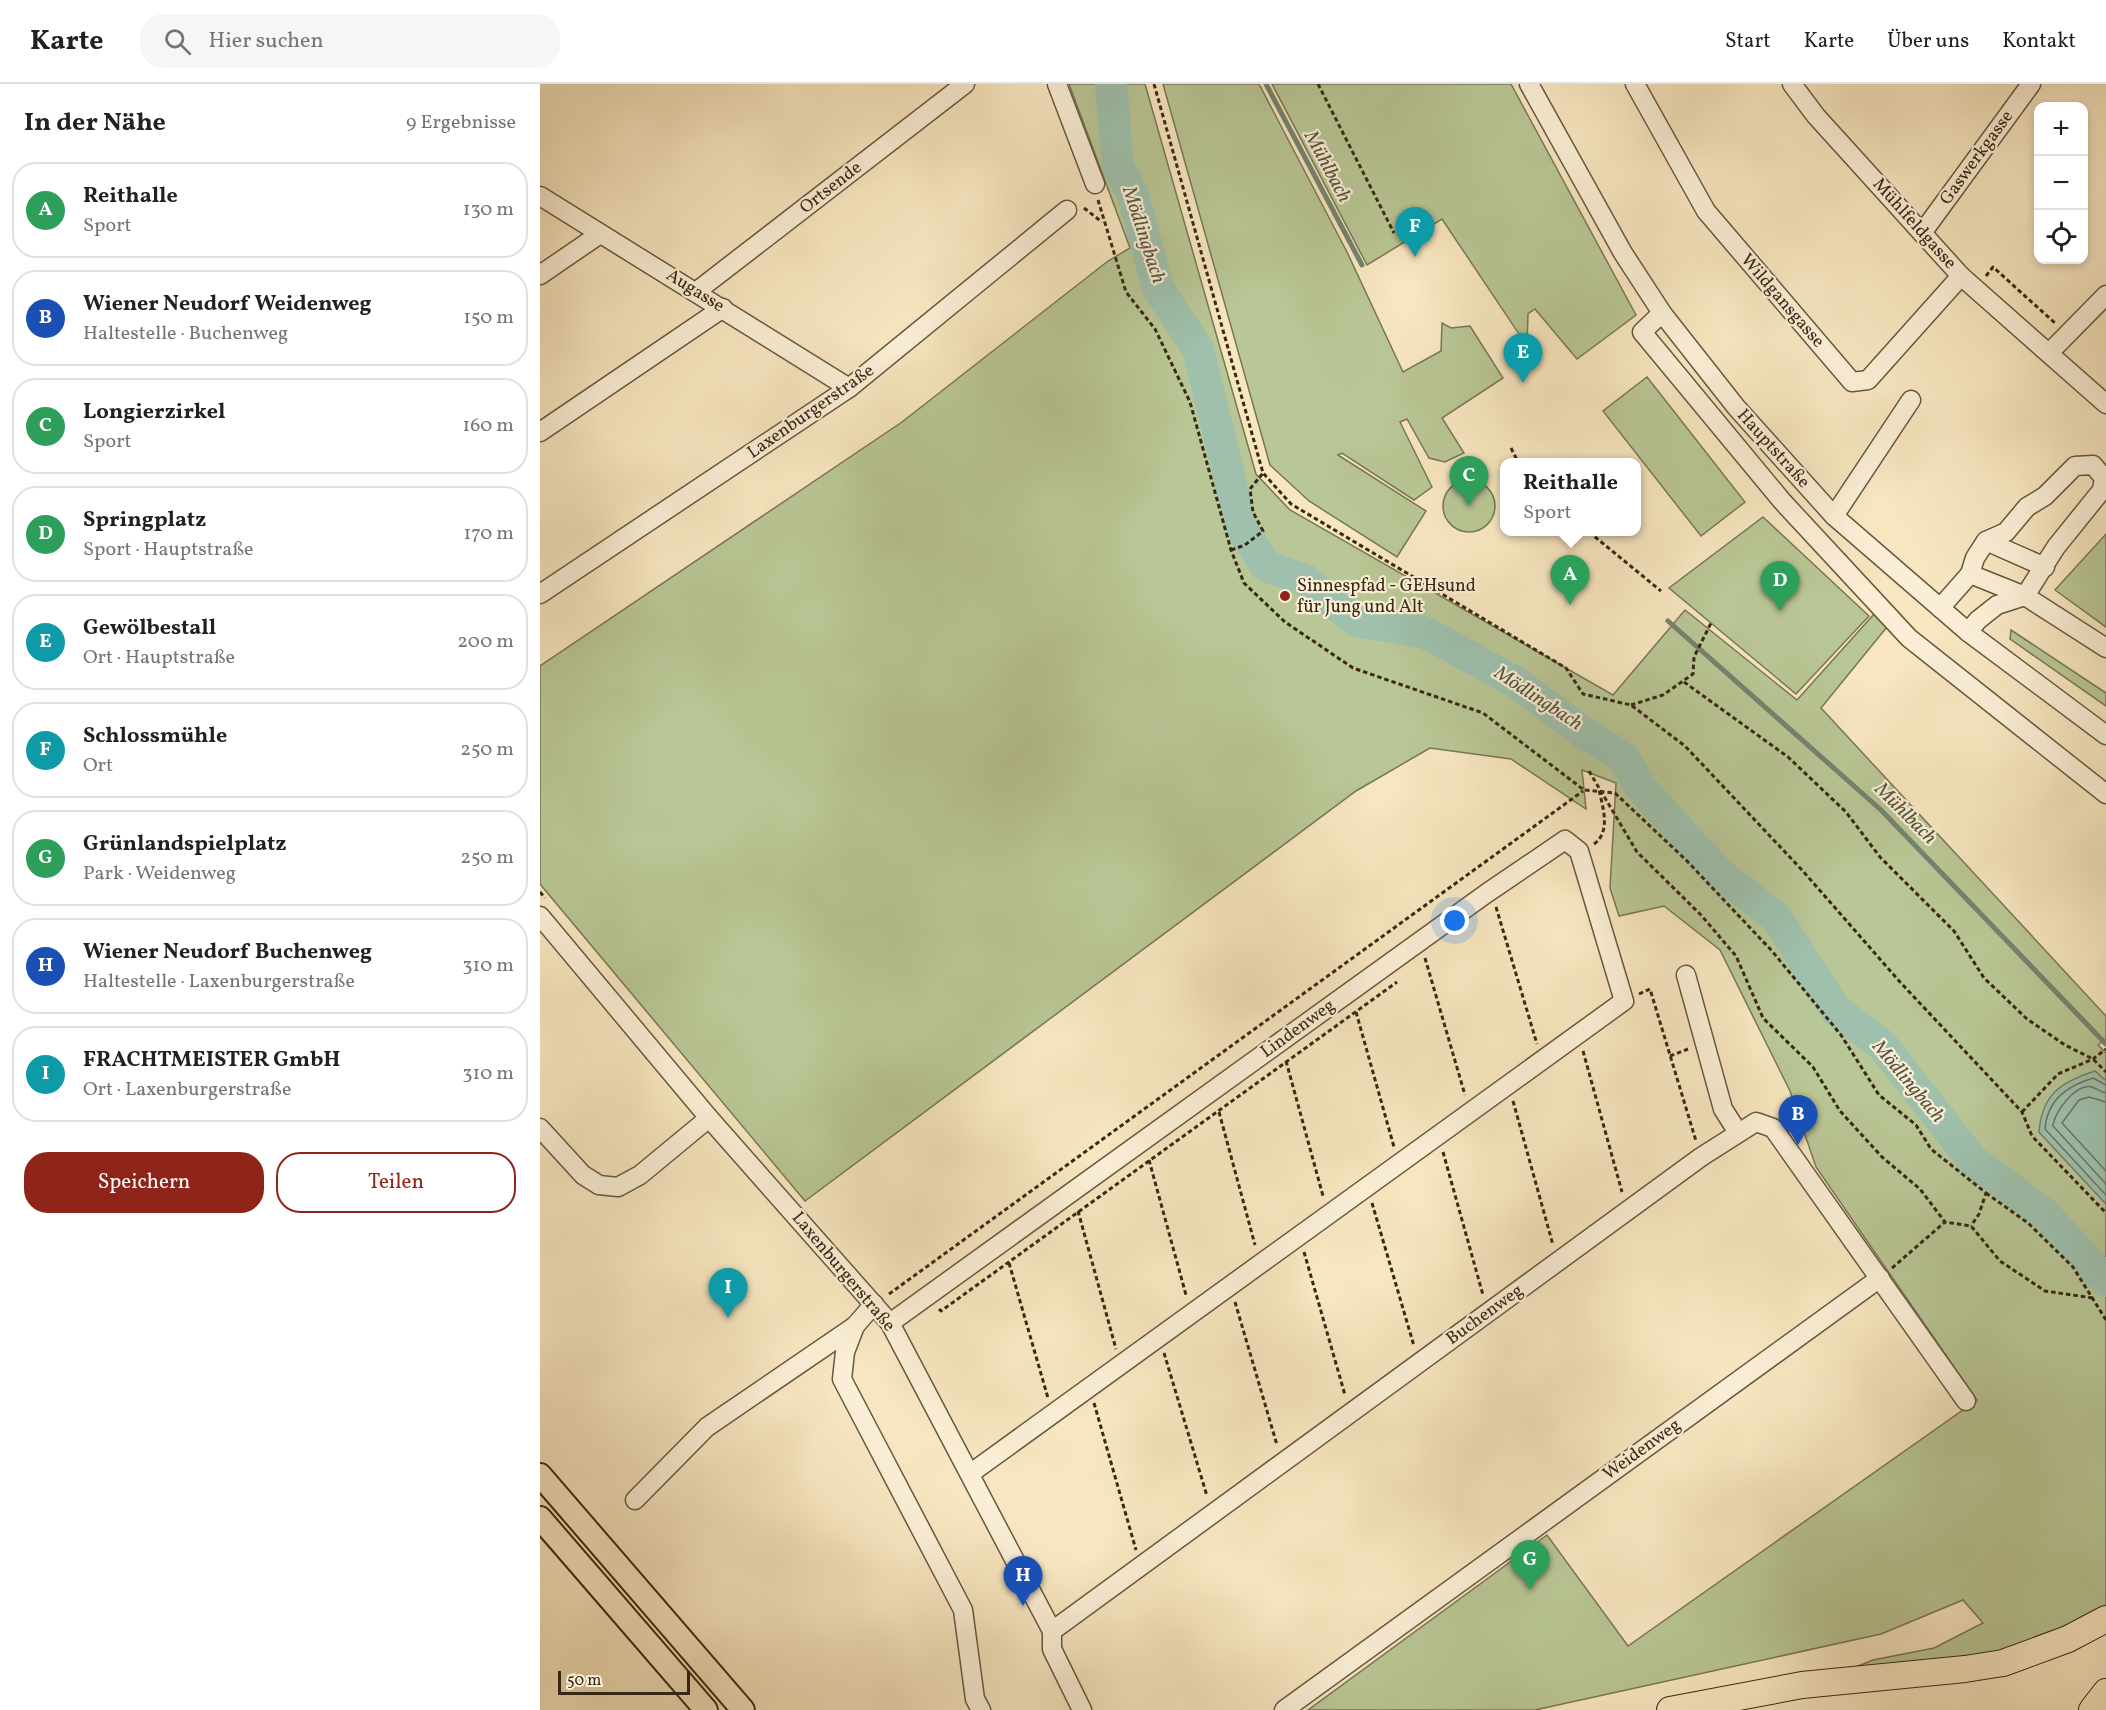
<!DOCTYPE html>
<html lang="de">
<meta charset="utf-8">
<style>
body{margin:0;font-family:Vollkorn,serif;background:#f6f6f6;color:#202124}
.controls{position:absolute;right:18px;top:18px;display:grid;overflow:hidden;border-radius:12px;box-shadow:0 3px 9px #0003}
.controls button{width:54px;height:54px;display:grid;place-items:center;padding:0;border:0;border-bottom:2px solid #e0e0e0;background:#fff;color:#202124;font:30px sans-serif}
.scale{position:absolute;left:18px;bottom:15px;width:132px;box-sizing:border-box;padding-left:6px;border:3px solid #382813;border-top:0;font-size:16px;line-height:21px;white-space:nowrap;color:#382813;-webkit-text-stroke:4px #faefd6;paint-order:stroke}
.you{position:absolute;left:915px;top:837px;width:21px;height:21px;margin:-15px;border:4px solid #fff;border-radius:50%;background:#1a73e8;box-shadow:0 0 0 9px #1a73e833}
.badge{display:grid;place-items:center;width:39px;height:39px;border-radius:50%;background:#8f2418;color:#fff;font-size:20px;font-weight:700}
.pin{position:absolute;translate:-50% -50px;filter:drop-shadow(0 2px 3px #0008)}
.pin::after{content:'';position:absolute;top:32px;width:21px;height:18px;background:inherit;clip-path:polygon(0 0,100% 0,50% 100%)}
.popup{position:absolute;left:960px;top:374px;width:141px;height:78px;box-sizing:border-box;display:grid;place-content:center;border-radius:12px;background:#fff;filter:drop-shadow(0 2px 4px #0005);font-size:20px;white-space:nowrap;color:#757577}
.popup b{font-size:22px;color:#202124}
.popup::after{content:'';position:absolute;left:50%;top:100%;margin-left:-12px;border:12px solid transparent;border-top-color:#fff}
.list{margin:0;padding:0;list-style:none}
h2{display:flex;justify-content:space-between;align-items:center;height:78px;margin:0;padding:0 24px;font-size:26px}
h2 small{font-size:20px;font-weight:400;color:#757577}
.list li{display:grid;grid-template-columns:39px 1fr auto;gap:18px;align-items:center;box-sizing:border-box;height:96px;margin:0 12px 12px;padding:0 12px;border:2px solid #e0e0e0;border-radius:24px}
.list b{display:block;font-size:22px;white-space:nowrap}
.list p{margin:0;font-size:20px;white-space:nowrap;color:#757577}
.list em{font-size:20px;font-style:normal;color:#757577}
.actions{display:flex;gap:12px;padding:18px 24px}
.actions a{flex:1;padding:14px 0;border:2px solid #8f2418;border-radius:24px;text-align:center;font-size:21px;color:#8f2418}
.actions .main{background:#8f2418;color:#fff}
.icon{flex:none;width:33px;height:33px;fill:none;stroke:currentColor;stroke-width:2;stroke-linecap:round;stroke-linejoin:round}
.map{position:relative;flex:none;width:1566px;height:1626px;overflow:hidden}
header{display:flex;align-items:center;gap:36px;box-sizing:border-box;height:84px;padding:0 30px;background:#fff;border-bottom:2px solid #e0e0e0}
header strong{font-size:28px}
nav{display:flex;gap:33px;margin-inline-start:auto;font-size:21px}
.search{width:420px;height:54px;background:#f6f6f6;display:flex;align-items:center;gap:15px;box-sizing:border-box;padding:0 21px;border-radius:24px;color:#757577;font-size:22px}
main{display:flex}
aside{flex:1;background:#fff}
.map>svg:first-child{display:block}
.green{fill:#b9c695;stroke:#787754;stroke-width:1.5}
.water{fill:#9ec0ac;stroke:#75836f;stroke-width:1.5}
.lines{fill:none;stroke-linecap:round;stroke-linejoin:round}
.shore{stroke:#6b7460;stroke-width:1.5}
.stream{stroke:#75836f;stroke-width:5}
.river{stroke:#9ec0ac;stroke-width:32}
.minor-casing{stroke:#68583e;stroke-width:21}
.major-casing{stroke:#382813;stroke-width:26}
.highway-casing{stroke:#382813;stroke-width:28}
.path{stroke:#382813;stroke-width:3;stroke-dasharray:4.5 3;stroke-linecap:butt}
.minor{stroke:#faefd6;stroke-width:18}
.major{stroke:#f7e6c0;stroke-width:22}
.highway{stroke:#f7e6c0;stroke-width:26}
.poi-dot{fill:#8f2418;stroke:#faefd6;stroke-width:2}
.labels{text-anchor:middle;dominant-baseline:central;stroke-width:4.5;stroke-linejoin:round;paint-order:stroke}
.street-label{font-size:18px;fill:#382813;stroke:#faefd6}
.poi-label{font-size:18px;fill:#382813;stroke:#faefd6;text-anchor:start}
.water-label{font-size:20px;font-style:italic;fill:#575641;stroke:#faefd6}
</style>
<header>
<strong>Karte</strong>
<div class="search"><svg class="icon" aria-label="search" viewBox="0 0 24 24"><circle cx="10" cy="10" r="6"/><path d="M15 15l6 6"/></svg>Hier suchen</div>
<nav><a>Start</a><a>Karte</a><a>Über uns</a><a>Kontakt</a></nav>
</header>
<main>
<aside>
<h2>In der Nähe<small>9 Ergebnisse</small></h2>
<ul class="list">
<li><span class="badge" style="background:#2e9e5b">A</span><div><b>Reithalle</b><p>Sport</p></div><em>130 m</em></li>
<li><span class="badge" style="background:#1a4fb4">B</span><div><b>Wiener Neudorf Weidenweg</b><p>Haltestelle · Buchenweg</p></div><em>150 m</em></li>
<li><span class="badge" style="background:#2e9e5b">C</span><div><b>Longierzirkel</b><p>Sport</p></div><em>160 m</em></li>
<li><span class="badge" style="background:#2e9e5b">D</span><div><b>Springplatz</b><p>Sport · Hauptstraße</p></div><em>170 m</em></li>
<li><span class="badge" style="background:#0f9aa8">E</span><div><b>Gewölbestall</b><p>Ort · Hauptstraße</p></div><em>200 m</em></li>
<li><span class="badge" style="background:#0f9aa8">F</span><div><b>Schlossmühle</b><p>Ort</p></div><em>250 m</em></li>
<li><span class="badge" style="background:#2e9e5b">G</span><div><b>Grünlandspielplatz</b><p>Park · Weidenweg</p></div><em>250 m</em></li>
<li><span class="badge" style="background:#1a4fb4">H</span><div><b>Wiener Neudorf Buchenweg</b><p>Haltestelle · Laxenburgerstraße</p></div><em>310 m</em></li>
<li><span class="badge" style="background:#0f9aa8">I</span><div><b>FRACHTMEISTER GmbH</b><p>Ort · Laxenburgerstraße</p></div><em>310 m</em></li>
</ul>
<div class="actions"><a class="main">Speichern</a><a>Teilen</a></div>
</aside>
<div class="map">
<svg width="1566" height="1626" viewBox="0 0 1566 1626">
<rect width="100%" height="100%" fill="#f7e6c0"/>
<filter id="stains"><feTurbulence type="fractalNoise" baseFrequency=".00333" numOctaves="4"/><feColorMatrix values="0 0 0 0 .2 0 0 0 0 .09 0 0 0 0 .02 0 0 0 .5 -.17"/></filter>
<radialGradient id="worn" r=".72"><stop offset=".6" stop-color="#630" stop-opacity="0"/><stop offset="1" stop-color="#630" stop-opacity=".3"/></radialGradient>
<g class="green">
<polygon points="529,0 605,0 716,390 750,426 1073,611 1145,526 1257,616 1335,529 1347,543 1281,624 1566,932 1566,955 1558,961 1566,969 1566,997 1555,987 1499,1048 1566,1120 1566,1523 1535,1539 1449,1571 1313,1584 1333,1576 1394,1564 1443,1539 1423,1516 1341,1550 995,1626 768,1626 1007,1451 1088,1562 1437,1316 1276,1083 1250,1007 1180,866 1124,822 1079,832 1070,804 1076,699 1042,686 1046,725 971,675 890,664 816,707 265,1117 0,800 0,582 362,338 568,177 590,164"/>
<polygon points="623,0 719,0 807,168 863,288 901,267 902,239 911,244 930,242 963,294 902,334 924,369 905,378 889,374 867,335 860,338 892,403 874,416 802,369 798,371 886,427 857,473 769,417 730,381"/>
<polygon points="732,0 971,0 1096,231 1037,275 995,225 988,230 987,262 902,135 827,181"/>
<polygon points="1107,293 1205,418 1161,452 1063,327"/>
<circle cx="929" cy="422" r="26"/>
<polygon points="1223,433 1329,532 1256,610 1129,504"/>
<polygon points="1566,450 1566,543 1515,506"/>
<polygon points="1471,546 1566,609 1566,622 1470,555"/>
</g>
<path class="water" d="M 1555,987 L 1566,997 L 1566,1120 L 1499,1048 C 1502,1010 1521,998 1555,987 Z"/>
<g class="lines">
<g class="shore">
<path d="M 1566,1001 L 1553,994 C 1527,1002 1507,1016 1505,1045 L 1566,1111"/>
<path d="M 1566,1009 C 1560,1008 1558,1005 1552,1003 C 1536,999 1514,1028 1513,1042 L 1566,1100"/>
<polyline points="1566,1018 1549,1013 1539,1016 1522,1039 1566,1087"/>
</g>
<g class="stream">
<polyline points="726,0 822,181"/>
<polyline points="1128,537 1341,726 1566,960"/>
</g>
<polyline class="river" points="571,0 578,82 593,111 618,204 658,265 702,445 726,482 765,496 817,537 884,548 974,597 1041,647 1084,674 1101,704 1180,790 1236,833 1296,926 1343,962 1433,1077 1503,1128 1566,1197"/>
<g class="minor-casing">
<g id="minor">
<polyline points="517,0 555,100"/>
<polyline points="989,0 1083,169 1122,229 1196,323 1294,432 1428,548 1566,651"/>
<polyline points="1095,0 1166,127 1312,298 1328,296 1421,192"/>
<polyline points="1252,0 1276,32 1421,192 1566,320"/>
<polyline points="0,112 309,304"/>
<polyline points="1382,149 1491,0"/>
<polyline points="0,191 60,150"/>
<polyline points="157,207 425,0"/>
<polyline points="1122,229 1102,248 1242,417 1369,554 1566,710"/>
<polyline points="1509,269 1566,211"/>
<polyline points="0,348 183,224"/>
<polyline points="1294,432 1371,316"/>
<polyline points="1446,457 1505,483"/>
<polyline points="1430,490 1485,512 1566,564"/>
<polyline points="0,510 309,304 527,126"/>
<polyline points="1400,524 1430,490 1435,474 1446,457 1466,448 1487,423 1505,412 1535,382 1553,381 1564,394 1562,406 1516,463 1485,512 1457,521 1438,536 1428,548"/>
<polyline points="0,832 169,1034 350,1239 512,1547 512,1565 542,1626"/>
<polyline points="1146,891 1183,1025 1197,1047"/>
<polyline points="0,1044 43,1091 59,1101 78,1103 100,1091 169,1034"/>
<polyline points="350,1239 947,809 1025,756 1039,767 1084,917 431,1389"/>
<polyline points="315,1242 305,1268 302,1295 423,1526 435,1615 441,1626"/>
<polyline points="95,1416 167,1343 315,1242 334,1220"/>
<polyline points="512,1547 1161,1073 1216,1038 1233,1044 1426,1317"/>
<polyline points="744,1626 1340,1194"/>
</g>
</g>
<g class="major-casing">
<g id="major">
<polyline points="0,1391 203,1626"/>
<polyline points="0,1434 166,1626"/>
</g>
</g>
<g class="highway-casing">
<g id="highway">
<polyline points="1130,1626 1262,1601 1425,1585 1463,1579 1528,1555 1566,1535"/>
<polyline points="1552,1626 1566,1608"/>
</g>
</g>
<g class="path">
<polyline points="614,0 723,389 751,420 1026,584 1043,610 1091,621 1145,662 1262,786 1360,898 1482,1028 1492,1052 1566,1129"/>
<polyline points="778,0 854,149"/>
<polyline points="558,116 586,208 615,245 650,318 691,466 704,499 745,538 813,584 943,629 1044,706 1075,709 1147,777 1232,867 1301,951 1339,1011 1376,1041 1391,1065 1446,1109 1439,1130 1431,1142"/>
<polyline points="544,124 562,138"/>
<polyline points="1446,192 1453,183 1516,240"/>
<polyline points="971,364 978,378"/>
<polyline points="1049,448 1121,507"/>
<polyline points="691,466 705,461 723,447 713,428 710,405 723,389"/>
<polyline points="1144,598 1248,673 1306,728 1340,773 1414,847 1444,894 1487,935 1525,961 1553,975 1566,988"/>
<polyline points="1091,621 1123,611 1153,590 1154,573 1171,539"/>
<polyline points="1049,687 1097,768 1161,831 1196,872 1223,934 1273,983 1300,1027 1342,1073 1380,1105 1405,1138 1431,1142 1460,1177 1505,1207 1553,1214"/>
<path d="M 1054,760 C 1071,748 1063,724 1059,706"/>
<polyline points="0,808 5,814"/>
<polyline points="956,823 997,960"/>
<polyline points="885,874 925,1011"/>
<polyline points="1099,910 1110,905 1156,1057"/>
<polyline points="816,928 854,1063"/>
<polyline points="1043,967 1082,1108"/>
<polyline points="1130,972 1148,965"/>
<polyline points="746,977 783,1112"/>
<polyline points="973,1017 1013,1161"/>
<polyline points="679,1028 715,1161"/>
<polyline points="1482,1028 1518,990 1553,975 1566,965"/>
<polyline points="903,1068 943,1211"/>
<polyline points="609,1076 646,1211"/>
<polyline points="1446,1109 1488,1139 1533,1183 1566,1236"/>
<polyline points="832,1119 874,1262"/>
<polyline points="538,1127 576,1265"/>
<polyline points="764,1168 805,1311"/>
<polyline points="469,1179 508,1314"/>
<polyline points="1352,1184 1405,1138"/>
<polyline points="349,1210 1043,707"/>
<polyline points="695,1218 737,1361"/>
<polyline points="399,1225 401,1227 857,898"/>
<polyline points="624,1269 667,1412"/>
<polyline points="554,1319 596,1466"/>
</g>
<use href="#minor" class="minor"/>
<use href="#major" class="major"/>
<use href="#highway" class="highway"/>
</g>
<circle class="poi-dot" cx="745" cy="512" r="6"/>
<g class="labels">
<g class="street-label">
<text transform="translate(1437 74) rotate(-54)">Gaswerkgasse</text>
<text transform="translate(291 104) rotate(-38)">Ortsende</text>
<text transform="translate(1374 140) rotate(48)">Mühlfeldgasse</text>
<text transform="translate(155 207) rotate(32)">Augasse</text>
<text transform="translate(1242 217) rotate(49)">Wildgansgasse</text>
<text transform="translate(271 328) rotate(-35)">Laxenburgerstraße</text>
<text transform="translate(1233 365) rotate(48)">Hauptstraße</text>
<text transform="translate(758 945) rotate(-36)">Lindenweg</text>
<text transform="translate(303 1188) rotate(50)">Laxenburgerstraße</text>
<text transform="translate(945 1231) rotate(-36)">Buchenweg</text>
<text transform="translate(1102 1366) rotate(-36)">Weidenweg</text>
</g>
<g class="poi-label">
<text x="757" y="502">Sinnespfad - GEHsund<tspan x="757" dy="21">für Jung und Alt</tspan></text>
</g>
<g class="water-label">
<text transform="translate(787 83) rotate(62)">Mühlbach</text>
<text transform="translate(603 151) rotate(72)">Mödlingbach</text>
<text transform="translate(998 615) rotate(33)">Mödlingbach</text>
<text transform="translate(1365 730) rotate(45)">Mühlbach</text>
<text transform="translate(1368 998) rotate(50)">Mödlingbach</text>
</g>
</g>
<rect width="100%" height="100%" filter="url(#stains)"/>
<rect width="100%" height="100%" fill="url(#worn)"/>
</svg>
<div class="controls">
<button>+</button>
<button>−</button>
<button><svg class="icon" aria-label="locate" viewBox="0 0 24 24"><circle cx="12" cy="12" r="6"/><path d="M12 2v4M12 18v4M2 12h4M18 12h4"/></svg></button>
</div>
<div class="scale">50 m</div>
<div class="you"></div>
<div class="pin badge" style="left:1030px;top:521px;background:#2e9e5b">A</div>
<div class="popup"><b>Reithalle</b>Sport</div>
<div class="pin badge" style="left:1258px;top:1061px;background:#1a4fb4">B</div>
<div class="pin badge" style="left:929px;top:422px;background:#2e9e5b">C</div>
<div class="pin badge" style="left:1240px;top:527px;background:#2e9e5b">D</div>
<div class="pin badge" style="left:983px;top:299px;background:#0f9aa8">E</div>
<div class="pin badge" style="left:875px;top:173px;background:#0f9aa8">F</div>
<div class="pin badge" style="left:990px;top:1506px;background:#2e9e5b">G</div>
<div class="pin badge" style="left:483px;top:1522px;background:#1a4fb4">H</div>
<div class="pin badge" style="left:188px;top:1234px;background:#0f9aa8">I</div>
</div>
</main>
